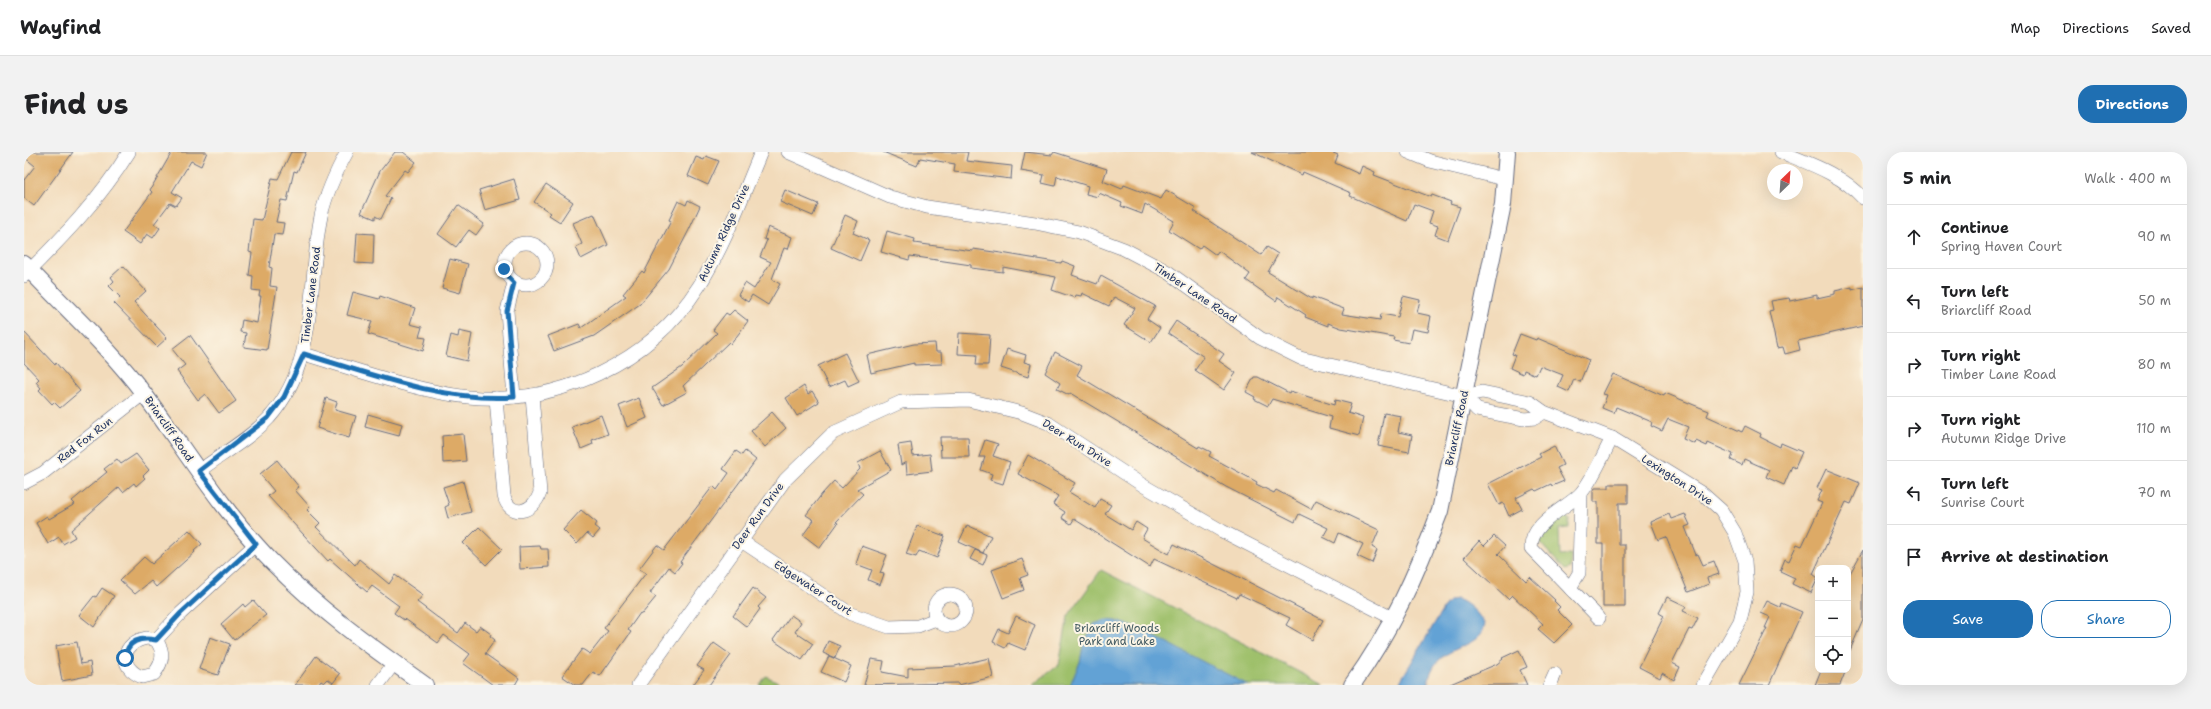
<!DOCTYPE html>
<meta charset="utf-8">
<style>
body{margin:0;font-family:"Shantell Sans",sans-serif;background:#f2f2f2;color:#202124}
.controls{position:absolute;right:12px;bottom:12px;display:grid;overflow:hidden;border-radius:8px;box-shadow:0 4px 16px #0002}
.controls button{width:36px;height:36px;display:grid;place-items:center;padding:0;border:0;border-bottom:1px solid #e0e0e0;background:#fff;color:#202124;font:20px sans-serif}
.compass{position:absolute;left:1743px;top:12px;width:36px;height:36px;border-radius:50%;background:#fff;box-shadow:0 4px 16px #0002;rotate:25deg}
.stop{position:absolute;width:12px;height:12px;margin:-9px;border:3px solid #1f6fb2;border-radius:50%;background:#fff}
.stop.end{background:#1f6fb2;border-color:#fff;box-shadow:0 1px 4px #0008}
.list{margin:0;padding:0;list-style:none}
h2{display:flex;justify-content:space-between;align-items:center;height:52px;margin:0;padding:0 16px;font-size:17px}
h2 small{font-size:13px;font-weight:400;color:#757577}
.list li{display:grid;grid-template-columns:26px 1fr auto;gap:12px;align-items:center;box-sizing:border-box;height:64px;padding:0 16px;border-top:1px solid #e0e0e0}
.list b{display:block;font-size:15px;white-space:nowrap}
.list p{margin:0;font-size:13px;white-space:nowrap;color:#757577}
.list em{font-size:13px;font-style:normal;color:#757577}
.actions{display:flex;gap:8px;padding:12px 16px}
.actions a{flex:1;padding:9px 0;border:1px solid #1f6fb2;border-radius:16px;text-align:center;font-size:14px;color:#1f6fb2}
.actions .main{background:#1f6fb2;color:#fff}
.icon{flex:none;width:22px;height:22px;fill:none;stroke:currentColor;stroke-width:2;stroke-linecap:round;stroke-linejoin:round}
.map{position:relative;flex:none;width:1839px;height:533px;overflow:hidden;border-radius:16px}
header{display:flex;align-items:center;gap:24px;box-sizing:border-box;height:56px;padding:0 20px;background:#fff;border-bottom:1px solid #e0e0e0}
header strong{font-size:19px}
nav{display:flex;gap:22px;margin-inline-start:auto;font-size:14px}
.intro{display:flex;align-items:center;justify-content:space-between;box-sizing:border-box;height:96px;padding:0 24px}
h1{margin:0;font-size:28px}
.button{padding:10px 18px;border-radius:16px;background:#1f6fb2;color:#fff;font-size:14px;font-weight:700}
main{display:flex;gap:24px;padding:0 24px}
aside{flex:1;background:#fff;border-radius:16px;box-shadow:0 4px 16px #0002}
.map>svg:first-child{display:block}
.green{fill:#9ec06a;stroke:#5c7864}
.water{fill:#62a2d5;stroke:#3e689a}
.building{fill:#da6}
.lines{fill:none;stroke-linecap:round;stroke-linejoin:round}
.minor-casing{stroke:#666b7f;stroke-width:14}
.tertiary-casing{stroke:#666b7f;stroke-width:18}
.minor{stroke:#fff;stroke-width:13}
.tertiary{stroke:#fff;stroke-width:16}
.route{stroke:#1f6fb2;stroke-width:5}
.labels{text-anchor:middle;dominant-baseline:central;stroke-width:4;stroke-linejoin:round;paint-order:stroke}
.street-label{font-size:11px;fill:#1b2f5e;stroke:#fcf5e5}
.park-label{font-size:11px;fill:#425a62;stroke:#fcf5e5}
</style>
<header>
<strong>Wayfind</strong>
<nav><a>Map</a><a>Directions</a><a>Saved</a></nav>
</header>
<div class="intro"><h1>Find us</h1><a class="button">Directions</a></div>
<main>
<div class="map">
<svg width="1839" height="533" viewBox="0 0 1839 533">
<rect width="100%" height="100%" fill="#fcf5e5"/>
<filter id="ink" filterUnits="userSpaceOnUse"><feTurbulence type="fractalNoise" baseFrequency=".025" numOctaves="2"/><feDisplacementMap in="SourceGraphic" scale="8" xChannelSelector="R" yChannelSelector="G"/><feConvolveMatrix kernelMatrix="1 2 1 2 8 2 1 2 1" color-interpolation-filters="sRGB"/></filter>
<filter id="wash" filterUnits="userSpaceOnUse"><feTurbulence type="fractalNoise" baseFrequency=".012" numOctaves="4" result="noise"/><feDisplacementMap in="SourceGraphic" scale="16" xChannelSelector="R" yChannelSelector="G"/><feGaussianBlur stdDeviation="0.9" result="paint"/><feColorMatrix in="noise" values="0 0 0 0 0 0 0 0 0 0 0 0 0 0 0 0 0 1.4 0 .05"/><feComposite in="paint" operator="in"/></filter>
<g filter="url(#wash)">
<rect width="100%" height="100%" fill="#f2dbbb"/>
<g class="green">
<path d="M 1539,363 L 1545,367 L 1545,376 L 1535,377 L 1536,404 L 1547,403 L 1546,416 L 1541,418 L 1517,392 C 1515,378 1528,371 1539,363 Z"/>
<polygon points="1077,418 1300,533 1008,533 1035,513 1044,464"/>
<polygon points="742,524 760,533 735,533"/>
</g>
<g class="water">
<path d="M 1433,447 C 1445,451 1455,462 1461,473 C 1455,501 1408,490 1404,533 L 1374,533 L 1422,452 L 1426,448 Z"/>
<polygon points="1082,468 1092,469 1112,475 1224,533 1046,533 1056,510 1059,494 1070,472"/>
</g>
<g id="blocks">
<g class="building">
<polygon points="0,0 49,0 10,54 0,46 0,28 11,14 0,5"/>
<polygon points="148,0 183,0 177,14 167,9 148,40 158,46 152,54 146,51 130,72 136,76 129,86 123,82 116,92 99,80 128,40 126,38"/>
<polygon points="267,0 282,0 273,20 270,19 263,49 257,48 252,70 260,71 258,83 250,82 245,115 248,116 246,134 253,135 243,198 220,195 222,181 216,180 218,168 233,171 237,144 235,144 236,139 228,138 229,124 225,123 228,101 225,100 229,67 238,68 248,26 254,27"/>
<polygon points="371,0 379,0 392,10 384,20 381,18 361,44 367,46 357,67 351,64 351,67 337,61 356,19"/>
<polygon points="859,0 944,0 942,9 988,14 987,27 930,20 931,12 896,6 893,14"/>
<polygon points="1001,0 1028,3 1030,0 1083,17 1079,29 1098,37 1100,33 1137,47 1142,38 1172,56 1170,59 1237,103 1243,95 1254,102 1244,120 1288,147 1288,145 1320,157 1318,162 1356,168 1357,162 1374,165 1379,144 1396,148 1393,161 1407,164 1404,180 1388,177 1385,191 1369,188 1370,185 1317,176 1304,171 1304,174 1281,165 1282,163 1254,145 1252,149 1222,128 1226,122 1195,99 1192,103 1178,93 1175,97 1145,78 1150,69 1121,52 1118,62 1097,54 1098,51 1075,41 1074,45 1062,42 1064,34 1033,24 1031,34 1018,31 1020,23 997,19"/>
<polygon points="1228,0 1307,0 1314,3 1311,11 1335,22 1338,14 1351,20 1350,23 1407,45 1408,43 1427,50 1426,52 1436,55 1424,88 1411,83 1414,74 1405,71 1409,59 1390,52 1383,69 1326,44 1327,41 1279,20 1278,23"/>
<polygon points="682,4 695,9 684,33 664,24 672,5 680,8"/>
<polygon points="490,27 496,48 461,58 455,38"/>
<polygon points="522,32 549,50 536,70 525,63 527,61 510,50"/>
<polygon points="761,38 794,52 789,64 756,50"/>
<polygon points="664,48 676,54 665,78 645,117 616,152 570,184 530,199 524,184 555,172 557,176 602,144 599,142 618,119 620,121 647,69 645,68 654,49 662,53"/>
<polygon points="434,53 460,72 452,83 445,78 432,95 414,82"/>
<polygon points="570,62 584,93 557,107 552,95 558,92 549,71"/>
<polygon points="821,63 834,69 829,81 845,88 836,109 807,96"/>
<polygon points="744,75 768,85 764,97 760,96 748,127 756,132 744,153 728,143 724,150 714,143 721,131 730,137 747,110 736,105 743,88 740,87"/>
<polygon points="863,79 891,87 890,91 949,99 949,97 977,101 1037,111 1038,109 1051,114 1048,123 1073,132 1077,124 1131,154 1123,167 1136,176 1127,190 1100,173 1111,156 1090,145 1085,154 1058,141 1057,144 1052,143 1051,146 1028,138 1032,125 979,115 979,120 947,116 947,113 886,104 885,108 857,100"/>
<polygon points="333,81 350,82 349,112 331,111"/>
<polygon points="426,107 444,112 436,141 418,136"/>
<polygon points="99,114 122,139 110,150 143,186 133,195 90,151 96,145 85,134 90,129 87,125"/>
<polygon points="1828,135 1828,138 1839,135 1839,174 1774,189 1776,198 1761,202 1759,195 1753,196 1745,159 1749,158 1747,149 1765,146 1766,149 1793,143 1793,146 1811,142 1811,139"/>
<polygon points="329,140 355,147 356,144 391,156 386,172 398,175 395,185 402,186 399,199 344,182 348,169 323,163"/>
<polygon points="710,158 724,169 707,192 705,190 659,234 663,240 639,253 628,236 658,215 693,181 689,178 702,161 705,163"/>
<polygon points="1152,169 1200,202 1195,209 1212,221 1200,238 1171,218 1180,205 1144,181"/>
<polygon points="435,179 448,182 443,209 422,204 427,183 434,185"/>
<polygon points="0,180 31,213 32,211 56,239 36,256 30,250 28,252 15,238 17,236 12,230 15,227 0,211"/>
<polygon points="935,181 966,183 964,213 952,213 953,203 934,202"/>
<polygon points="1496,182 1512,188 1513,186 1565,208 1556,230 1550,227 1545,240 1534,235 1539,223 1516,214 1512,223 1500,218 1499,222 1486,216 1491,203 1488,202"/>
<polygon points="166,183 212,249 195,261 181,242 174,248 153,219 161,213 148,197"/>
<polygon points="911,191 912,200 917,200 918,212 890,213 890,211 847,221 843,203 890,192"/>
<polygon points="983,197 1002,203 1000,210 1007,212 1004,225 977,216"/>
<polygon points="1031,200 1058,214 1053,223 1174,296 1175,294 1187,300 1185,304 1233,330 1232,332 1250,341 1252,338 1287,357 1292,348 1355,378 1348,395 1353,398 1348,411 1333,404 1339,392 1315,381 1311,391 1299,385 1304,376 1275,362 1271,370 1202,335 1046,241 1045,243 1033,237 1036,231 1021,221"/>
<polygon points="821,201 835,229 824,234 821,228 805,235 794,214"/>
<polygon points="1589,222 1640,244 1641,241 1670,253 1685,259 1683,264 1718,280 1721,274 1737,282 1736,285 1756,295 1757,291 1778,300 1771,316 1768,314 1760,333 1742,325 1745,318 1720,307 1718,313 1707,308 1709,302 1684,291 1683,294 1672,289 1671,292 1659,287 1664,275 1644,267 1638,279 1627,274 1628,270 1592,255 1590,261 1578,256 1583,243 1579,242"/>
<polygon points="1230,225 1234,225 1265,241 1266,239 1310,253 1311,248 1327,252 1324,261 1339,266 1335,284 1305,276 1307,265 1248,247 1244,254 1230,247 1231,245 1222,240"/>
<polygon points="780,234 784,242 788,239 795,250 773,264 762,246"/>
<polygon points="302,246 313,250 311,258 332,264 325,286 293,276"/>
<polygon points="615,246 623,266 603,275 595,254"/>
<polygon points="748,260 762,276 741,295 727,279"/>
<polygon points="1360,261 1377,264 1374,280 1388,283 1385,300 1354,294"/>
<polygon points="344,262 378,272 375,284 341,275"/>
<polygon points="577,263 584,282 568,288 569,292 557,297 548,275"/>
<polygon points="439,282 442,309 419,311 418,284"/>
<polygon points="916,285 944,285 945,305 917,305"/>
<polygon points="961,288 974,292 969,304 986,310 979,332 966,328 968,322 957,318 961,305 955,305"/>
<polygon points="887,291 889,304 906,302 908,319 883,322 882,310 877,313 874,293"/>
<polygon points="1530,294 1539,313 1533,316 1540,329 1528,334 1527,332 1512,339 1510,337 1492,346 1498,357 1485,364 1479,351 1475,353 1464,332 1517,305 1515,302"/>
<polygon points="712,299 718,303 721,299 732,308 656,410 658,411 651,420 645,415 626,441 632,445 618,462 616,461 604,478 607,480 576,524 569,520 559,533 551,533 538,524 558,497 566,502 584,479 580,476 622,421 615,417 633,393 640,398 689,334 693,338 705,321 699,317"/>
<polygon points="856,299 867,318 833,337 839,342 812,370 814,371 796,396 779,383 790,368 782,363 798,342 810,329 818,336 836,317 834,311"/>
<polygon points="112,302 125,318 119,324 121,326 112,334 110,331 99,340 95,335 47,378 51,385 39,392 35,385 24,392 12,371 23,364 25,367 51,352 48,349 83,320 80,317 93,307 97,312"/>
<polygon points="1004,303 1051,331 1045,340 1071,356 1076,347 1087,353 1081,362 1107,378 1112,370 1123,377 1118,386 1145,402 1150,392 1299,468 1288,488 1262,473 1266,466 1215,442 1213,446 1130,407 1126,415 1050,367 1047,372 1038,366 1041,360 1029,352 1034,344 994,322"/>
<polygon points="253,308 275,335 271,338 286,355 283,358 296,371 292,375 331,413 335,407 365,432 371,423 399,443 393,450 434,481 441,471 452,479 456,474 467,482 466,484 471,488 461,502 495,526 491,533 469,533 439,511 446,502 420,483 414,491 381,467 380,468 370,461 375,454 348,434 343,440 306,407 304,409 244,344 250,339 236,322"/>
<polygon points="1802,317 1836,331 1827,352 1822,350 1789,422 1794,426 1787,441 1768,432 1771,426 1756,419 1761,407 1765,409 1773,392 1778,394 1798,351 1793,349 1798,338 1793,336"/>
<polygon points="439,329 447,360 424,366 421,355 425,353 419,335"/>
<polygon points="1585,332 1604,332 1604,351 1595,351 1595,393 1601,393 1601,455 1579,455 1579,392 1574,392 1574,350 1569,350 1569,339 1571,336 1585,336"/>
<polygon points="557,358 573,371 571,374 576,378 569,386 563,381 553,392 539,378"/>
<polygon points="1645,362 1647,367 1661,362 1666,373 1661,375 1672,403 1674,402 1679,413 1690,409 1695,422 1683,426 1685,432 1664,440 1642,385 1634,388 1627,370"/>
<polygon points="943,373 967,384 959,401 935,390"/>
<polygon points="893,374 921,384 913,406 895,399 892,405 882,402"/>
<polygon points="455,375 478,397 462,413 439,391"/>
<polygon points="165,378 178,392 170,399 171,400 132,435 127,429 111,442 96,428 120,405 128,412"/>
<polygon points="1470,384 1481,394 1474,402 1502,429 1506,425 1531,448 1530,449 1536,455 1533,458 1548,473 1530,491 1514,477 1519,472 1488,443 1484,447 1440,406 1455,389 1460,394"/>
<polygon points="516,394 517,397 524,397 525,415 496,417 495,395"/>
<polygon points="838,394 863,403 856,421 860,422 856,433 844,428 848,418 832,412"/>
<polygon points="951,398 963,403 959,413 946,407"/>
<polygon points="1839,398 1839,468 1824,503 1824,425"/>
<polygon points="998,407 1004,423 996,426 1000,438 979,446 968,418"/>
<polygon points="78,436 90,444 70,475 55,463 70,444 72,445"/>
<polygon points="729,436 742,446 734,455 736,457 723,475 709,464"/>
<polygon points="1643,445 1662,454 1659,459 1674,466 1668,478 1665,477 1648,511 1656,515 1650,528 1638,521 1636,526 1615,515 1640,464 1635,461"/>
<polygon points="229,448 242,463 210,488 197,472 219,452 221,455"/>
<polygon points="1743,449 1756,455 1757,451 1778,460 1745,533 1715,533 1743,476 1741,476 1746,465 1737,461"/>
<polygon points="767,463 777,470 771,480 789,492 778,508 749,488"/>
<polygon points="992,464 1011,473 1001,498 984,491 981,496 969,490 975,477 984,481"/>
<polygon points="186,485 206,492 194,523 175,517"/>
<polygon points="804,489 816,494 811,506 799,501"/>
<polygon points="53,490 57,512 66,510 68,523 38,529 32,494"/>
<polygon points="690,491 707,503 685,533 669,533 680,518 673,514"/>
<polygon points="1495,498 1503,515 1496,518 1503,533 1424,533 1473,512 1479,507 1478,506"/>
<polygon points="292,504 316,522 309,531 304,527 300,531 297,529 294,533 271,533"/>
<polygon points="805,504 827,514 820,530 797,520"/>
<polygon points="965,506 969,525 934,533 934,531 840,533 847,507 860,509 858,520 884,525 884,516 931,514"/>
<polygon points="1797,518 1822,518 1816,533 1791,533"/>
</g>
</g>
</g>
<g filter="url(#ink)">
<use href="#blocks" fill-opacity="0" stroke="#666b7f" stroke-width="1"/>
<g class="lines">
<g class="minor-casing">
<g id="minor">
<polyline points="764,0 866,45 903,55 1011,71 1055,80 1100,97 1144,120 1236,186 1276,206 1440,244 1458,240 1506,250 1520,260 1588,286 1679,342 1697,358 1711,381 1721,409 1723,440 1716,469 1679,533"/>
<polyline points="1384,0 1406,9 1480,27"/>
<path d="M 1757,0 C 1786,12 1817,22 1839,46"/>
<circle cx="502" cy="112" r="21"/>
<path d="M 0,124 C 39,85 76,47 105,0"/>
<path d="M 280,202 C 330,217 392,239 444,245 C 533,254 626,211 675,134 C 701,93 718,45 737,0"/>
<polyline points="1440,244 1453,258 1500,267 1511,266 1520,260"/>
<polyline points="490,245 483,159 490,131"/>
<path d="M 472,246 L 480,344 C 486,367 509,361 516,341 L 508,243"/>
<path d="M 175,319 C 198,302 225,287 245,266 C 295,210 283,133 297,64 C 302,42 312,20 323,0"/>
<polyline points="0,331 19,321 120,241"/>
<polyline points="716,388 827,462 865,475 894,474 912,467"/>
<polyline points="1546,436 1555,421 1557,342"/>
<circle cx="926" cy="458" r="16"/>
<path d="M 1575,466 L 1507,396 C 1507,371 1539,358 1555,343 C 1566,333 1580,301 1588,286"/>
<path d="M 123,486 L 132,488 C 141,500 139,510 130,522 L 118,525 C 93,515 98,490 123,486 Z"/>
<polyline points="132,488 157,461 232,392"/>
<polyline points="354,533 370,511"/>
<polyline points="614,533 761,328 809,281 877,250 944,248 998,261 1024,271 1120,334 1198,379 1370,467"/>
<polyline points="1526,533 1531,522"/>
</g>
</g>
<g class="tertiary-casing">
<g id="tertiary">
<path d="M 0,112 C 40,155 85,195 120,242 C 162,299 199,360 248,410 C 294,457 347,495 401,533"/>
<path d="M 1328,533 C 1367,479 1393,421 1416,359 L 1479,52 L 1483,0"/>
</g>
</g>
<use href="#minor" class="minor"/>
<use href="#tertiary" class="tertiary"/>
</g>
</g>
<g class="lines" filter="url(#ink)">
<path class="route" d="M 101,506 C 103,488 117,485 132,488 L 157,461 L 232,392 L 175,319 L 244,266 L 260,245 L 280,202 C 346,222 420,250 490,245 L 483,159 L 490,131 L 484,125 L 480,117"/>
</g>
<g class="labels">
<g class="street-label">
<text transform="translate(700 81) rotate(-65)">Autumn Ridge Drive</text>
<text transform="translate(1171 141) rotate(34)">Timber Lane Road</text>
<text transform="translate(287 143) rotate(-83)">Timber Lane Road</text>
<text transform="translate(1433 276) rotate(-78)">Briarcliff Road</text>
<text transform="translate(145 277) rotate(55)">Briarcliff Road</text>
<text transform="translate(61 288) rotate(-38)">Red Fox Run</text>
<text transform="translate(1053 291) rotate(32)">Deer Run Drive</text>
<text transform="translate(1653 328) rotate(33)">Lexington Drive</text>
<text transform="translate(734 364) rotate(-54)">Deer Run Drive</text>
<text transform="translate(789 436) rotate(33)">Edgewater Court</text>
</g>
<g class="park-label">
<text x="1093" y="476">Briarcliff Woods<tspan x="1093" dy="13">Park and Lake</tspan></text>
</g>
</g>
</svg>
<div class="controls">
<button>+</button>
<button>−</button>
<button><svg class="icon" aria-label="locate" viewBox="0 0 24 24"><circle cx="12" cy="12" r="6"/><path d="M12 2v4M12 18v4M2 12h4M18 12h4"/></svg></button>
</div>
<svg class="compass" viewBox="-18 -18 36 36"><path d="M0-13l5 13h-10z" fill="#e53935"/><path d="M0 13l5-13h-10z" fill="#757577"/></svg>
<div class="stop" style="left:101px;top:506px"></div>
<div class="stop end" style="left:480px;top:117px"></div>
</div>
<aside>
<h2>5 min<small>Walk · 400 m</small></h2>
<ul class="list">
<li><svg class="icon" aria-label="ahead" viewBox="0 0 24 24"><path d="M12 20V5M6 11l6-6 6 6"/></svg><div><b>Continue</b><p>Spring Haven Court</p></div><em>90 m</em></li>
<li><svg class="icon" aria-label="left" viewBox="0 0 24 24"><path d="M17 20v-9H6M10 6l-5 5 5 5"/></svg><div><b>Turn left</b><p>Briarcliff Road</p></div><em>50 m</em></li>
<li><svg class="icon" aria-label="right" viewBox="0 0 24 24"><path d="M7 20v-9h11M14 6l5 5-5 5"/></svg><div><b>Turn right</b><p>Timber Lane Road</p></div><em>80 m</em></li>
<li><svg class="icon" aria-label="right" viewBox="0 0 24 24"><path d="M7 20v-9h11M14 6l5 5-5 5"/></svg><div><b>Turn right</b><p>Autumn Ridge Drive</p></div><em>110 m</em></li>
<li><svg class="icon" aria-label="left" viewBox="0 0 24 24"><path d="M17 20v-9H6M10 6l-5 5 5 5"/></svg><div><b>Turn left</b><p>Sunrise Court</p></div><em>70 m</em></li>
<li><svg class="icon" aria-label="arrive" viewBox="0 0 24 24"><path d="M6 21V4h12l-3 4 3 4H6"/></svg><div><b>Arrive at destination</b></div></li>
</ul>
<div class="actions"><a class="main">Save</a><a>Share</a></div>
</aside>
</main>
